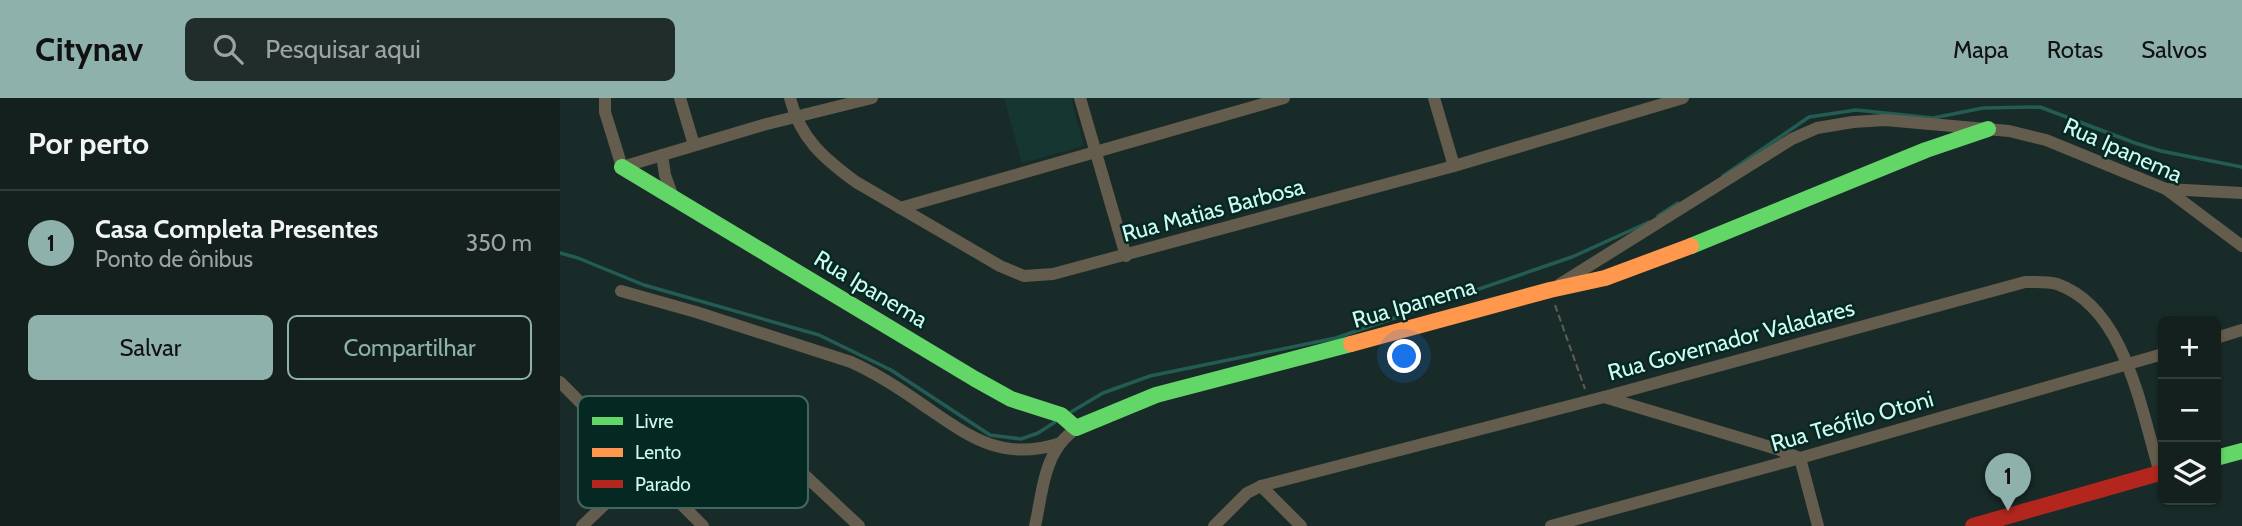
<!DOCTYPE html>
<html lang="pt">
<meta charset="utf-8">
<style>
body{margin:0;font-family:Cabin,sans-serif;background:#202d2b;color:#f1f3f6}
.controls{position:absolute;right:21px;bottom:21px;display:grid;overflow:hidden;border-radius:10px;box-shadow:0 2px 5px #0004}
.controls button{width:63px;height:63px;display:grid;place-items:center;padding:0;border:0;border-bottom:2px solid #323e3c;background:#13201e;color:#f1f3f6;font:35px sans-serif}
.you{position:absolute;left:845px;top:259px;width:24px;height:24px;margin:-18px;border:5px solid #fff;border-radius:50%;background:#1a73e8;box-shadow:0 0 0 10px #1a73e833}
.badge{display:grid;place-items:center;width:46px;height:46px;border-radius:50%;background:#8eb2ab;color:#111;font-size:23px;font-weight:700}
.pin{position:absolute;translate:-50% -58px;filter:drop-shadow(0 2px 4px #0008)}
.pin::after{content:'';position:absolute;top:37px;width:24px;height:21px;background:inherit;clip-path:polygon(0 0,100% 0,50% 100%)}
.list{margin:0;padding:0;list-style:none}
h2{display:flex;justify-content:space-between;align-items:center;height:91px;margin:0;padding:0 28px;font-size:30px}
h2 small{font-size:23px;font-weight:400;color:#9da3a4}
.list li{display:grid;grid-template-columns:46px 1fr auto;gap:21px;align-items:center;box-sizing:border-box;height:105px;padding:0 28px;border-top:2px solid #323e3c}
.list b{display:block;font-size:26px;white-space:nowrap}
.list p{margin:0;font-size:23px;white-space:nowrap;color:#9da3a4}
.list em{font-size:23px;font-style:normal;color:#9da3a4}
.actions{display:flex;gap:14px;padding:21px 28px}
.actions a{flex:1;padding:16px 0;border:2px solid #8eb2ab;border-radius:10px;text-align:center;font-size:24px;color:#8eb2ab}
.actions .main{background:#8eb2ab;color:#111}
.icon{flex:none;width:38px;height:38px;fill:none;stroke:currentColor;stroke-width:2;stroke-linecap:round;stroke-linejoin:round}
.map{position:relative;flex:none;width:1682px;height:428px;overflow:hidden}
header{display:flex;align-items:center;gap:42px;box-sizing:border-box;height:98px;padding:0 35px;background:#8eb2ab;color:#111}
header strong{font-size:33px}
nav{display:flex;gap:38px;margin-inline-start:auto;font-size:24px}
.search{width:490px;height:63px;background:#202d2b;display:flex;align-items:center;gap:18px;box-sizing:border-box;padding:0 24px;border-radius:10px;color:#9da3a4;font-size:26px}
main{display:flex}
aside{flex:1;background:#13201e}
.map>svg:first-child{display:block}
.built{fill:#153631}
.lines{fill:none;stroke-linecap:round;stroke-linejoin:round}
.stream{stroke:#235c53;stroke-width:3.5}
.path{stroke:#605d52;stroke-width:2;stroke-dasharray:7 3.5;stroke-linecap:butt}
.street{stroke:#645c4c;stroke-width:12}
.fast{stroke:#63d668;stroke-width:16}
.slow{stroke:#ff974d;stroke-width:16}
.jam{stroke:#b3261e;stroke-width:16}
.labels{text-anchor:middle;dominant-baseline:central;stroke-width:5;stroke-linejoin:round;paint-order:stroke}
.street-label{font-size:23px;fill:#cdfbf1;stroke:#062822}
.key{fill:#062822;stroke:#426760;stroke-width:2}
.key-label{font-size:19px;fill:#cdfbf1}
</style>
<header>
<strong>Citynav</strong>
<div class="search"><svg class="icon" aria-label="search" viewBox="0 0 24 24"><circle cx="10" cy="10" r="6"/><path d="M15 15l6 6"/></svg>Pesquisar aqui</div>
<nav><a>Mapa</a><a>Rotas</a><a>Salvos</a></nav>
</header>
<main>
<aside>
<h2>Por perto<small></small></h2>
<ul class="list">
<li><span class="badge">1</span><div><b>Casa Completa Presentes</b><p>Ponto de ônibus</p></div><em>350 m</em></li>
</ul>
<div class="actions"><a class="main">Salvar</a><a>Compartilhar</a></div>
</aside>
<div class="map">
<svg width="1682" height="428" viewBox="0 0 1682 428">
<rect width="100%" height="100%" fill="#192b28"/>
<polygon class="built" points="444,0 511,0 524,48 462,65"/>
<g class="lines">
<g class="stream">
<polyline points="1163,78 1249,19 1296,12 1373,20 1423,10 1480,9 1575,45 1601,53 1682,69"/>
<polyline points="1098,118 1118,105"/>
<polyline points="0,155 18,160 84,187 259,237 331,272 430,337 461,341 478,335 495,324"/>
<polyline points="511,314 543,295 590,278 776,240 1012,159 1089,124"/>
</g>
<polyline class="path" points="995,207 1025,291"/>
<g class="street">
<polyline points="45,0 45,14 62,69 203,27 312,0"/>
<polyline points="120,0 134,47"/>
<path d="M 230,0 C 240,40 263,60 296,84 L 440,168 L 464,178 L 493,176 L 894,68 L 1123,0"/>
<polyline points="520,0 566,158"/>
<polyline points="874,0 894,68"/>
<polyline points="102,57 105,77 114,102"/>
<polyline points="1606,91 1682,95"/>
<polyline points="340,110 724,0"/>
<polyline points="1000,186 1232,41 1257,30 1293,24 1325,22 1449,33 1486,42 1606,91 1682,148"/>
<path d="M 61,193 L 136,214 L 291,264 C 318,276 342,292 366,309 C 411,340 443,364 501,345"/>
<polyline points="1656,240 1682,232"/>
<polyline points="0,284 143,428"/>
<polyline points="1044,299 1217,351 1240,360 1258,428"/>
<polyline points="701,388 741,428"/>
<polyline points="22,428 107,347 133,334 154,332 173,334 197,342 221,355 299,428"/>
<path d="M 475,428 C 481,402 483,368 500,346 C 504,340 511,335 516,330"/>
<path d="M 654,428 L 687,395 L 701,388 L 1044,299 L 1465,184 C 1476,184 1487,183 1497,186 C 1566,210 1581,313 1600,375"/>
<polyline points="991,428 1240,360 1603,256"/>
</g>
<g class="fast">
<polyline points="62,69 415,281 451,301 501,317 516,330 596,297 791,246"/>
<polyline points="1131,148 1366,52 1428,31"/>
<polyline points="1656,360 1682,353"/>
</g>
<polyline class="slow" points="791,246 990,192 1045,180 1131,148"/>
<polyline class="jam" points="1413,428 1603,374"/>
</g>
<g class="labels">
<g class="street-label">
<text transform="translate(1563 52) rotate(24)">Rua Ipanema</text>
<text transform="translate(653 112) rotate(-15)">Rua Matias Barbosa</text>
<text transform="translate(311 191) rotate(31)">Rua Ipanema</text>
<text transform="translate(854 205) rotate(-16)">Rua Ipanema</text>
<text transform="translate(1171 242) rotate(-15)">Rua Governador Valadares</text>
<text transform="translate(1292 323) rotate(-16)">Rua Teófilo Otoni</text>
</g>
</g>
<rect x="18" y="298" width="230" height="112" rx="10" class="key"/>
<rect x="32" y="319" width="31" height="8" fill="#63d668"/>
<rect x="32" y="350" width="31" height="9" fill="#ff974d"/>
<rect x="32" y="382" width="31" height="8" fill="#b3261e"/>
<g class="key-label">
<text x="75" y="330">Livre</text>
<text x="75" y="361">Lento</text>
<text x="75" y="393">Parado</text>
</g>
</svg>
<div class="controls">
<button>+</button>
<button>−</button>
<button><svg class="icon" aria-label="layers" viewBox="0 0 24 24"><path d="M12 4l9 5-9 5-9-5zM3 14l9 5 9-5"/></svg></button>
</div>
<div class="you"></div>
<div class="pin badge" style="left:1448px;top:413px">1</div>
</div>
</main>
